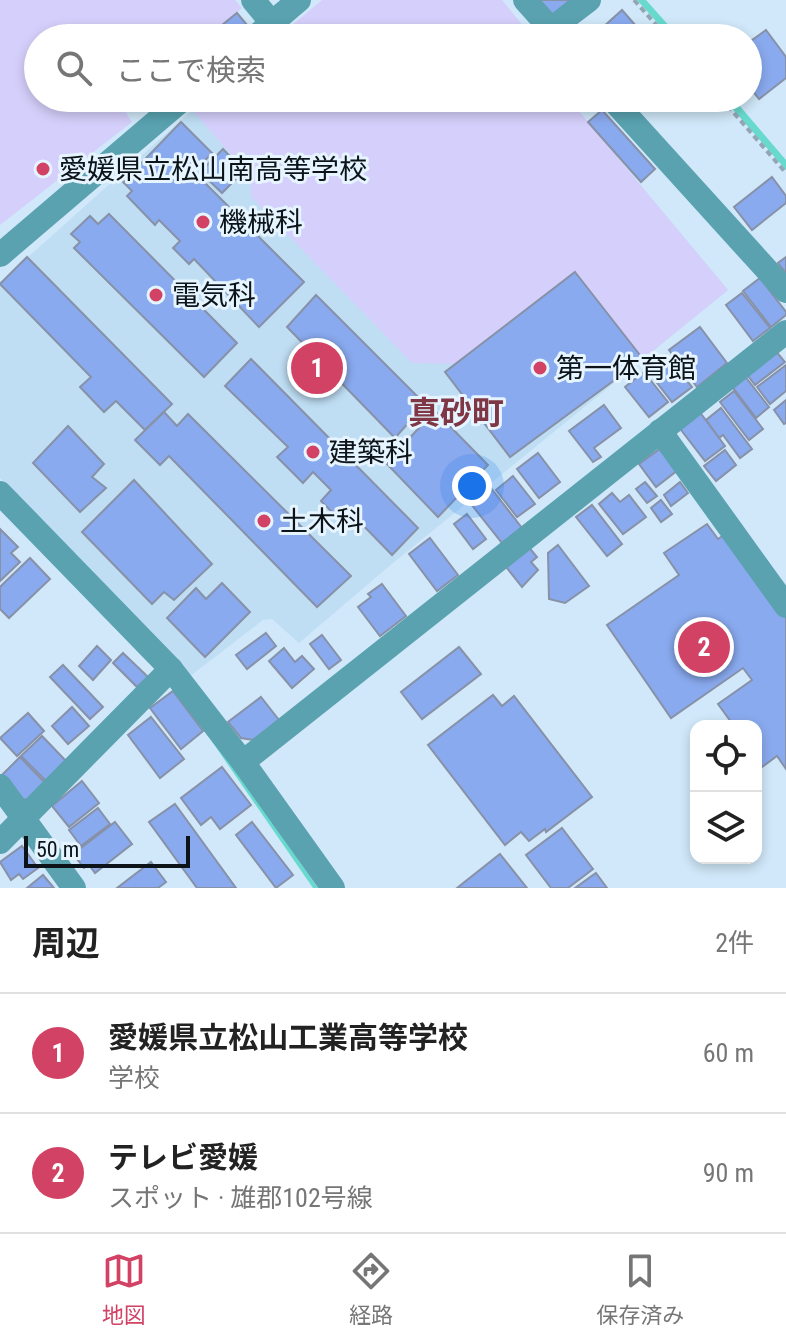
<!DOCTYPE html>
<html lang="ja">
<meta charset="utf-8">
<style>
body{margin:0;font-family:"Roboto Condensed","Noto Sans JP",sans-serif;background:#f2f2f2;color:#222}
.controls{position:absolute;right:24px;bottom:24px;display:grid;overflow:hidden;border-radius:16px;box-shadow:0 4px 12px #0003}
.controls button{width:72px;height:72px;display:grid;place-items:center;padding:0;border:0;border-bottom:2px solid #e0e0e0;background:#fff;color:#222;font:40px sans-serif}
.scale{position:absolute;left:24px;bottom:20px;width:166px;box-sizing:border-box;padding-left:8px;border:4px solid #0c141a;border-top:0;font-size:22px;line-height:28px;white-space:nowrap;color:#0c141a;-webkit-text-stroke:6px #e5f4fe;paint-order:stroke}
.you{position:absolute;left:472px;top:486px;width:28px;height:28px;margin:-20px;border:6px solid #fff;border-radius:50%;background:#1a73e8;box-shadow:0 0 0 12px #1a73e833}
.badge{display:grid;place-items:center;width:52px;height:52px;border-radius:50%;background:#d24265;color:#fff;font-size:26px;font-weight:700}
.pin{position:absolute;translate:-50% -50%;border:4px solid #fff;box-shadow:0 2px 8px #0006}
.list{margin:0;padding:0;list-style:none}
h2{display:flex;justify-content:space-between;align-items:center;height:104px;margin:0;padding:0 32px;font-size:34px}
h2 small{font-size:26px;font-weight:400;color:#767676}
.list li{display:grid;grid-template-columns:52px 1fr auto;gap:24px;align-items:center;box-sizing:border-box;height:120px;padding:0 32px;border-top:2px solid #e0e0e0}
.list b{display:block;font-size:30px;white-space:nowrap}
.list p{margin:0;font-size:26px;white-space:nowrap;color:#767676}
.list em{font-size:26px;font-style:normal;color:#767676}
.icon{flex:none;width:44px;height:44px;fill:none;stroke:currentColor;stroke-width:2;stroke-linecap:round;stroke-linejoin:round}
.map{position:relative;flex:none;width:786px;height:888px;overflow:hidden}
.search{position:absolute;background:#fff;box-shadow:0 4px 12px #0003;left:24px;right:24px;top:24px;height:88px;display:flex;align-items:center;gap:20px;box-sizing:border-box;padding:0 28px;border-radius:44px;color:#767676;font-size:30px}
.sheet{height:344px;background:#fff}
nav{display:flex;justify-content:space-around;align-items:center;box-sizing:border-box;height:112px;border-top:2px solid #e0e0e0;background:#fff;font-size:22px;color:#767676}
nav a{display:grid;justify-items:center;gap:4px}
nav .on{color:#d24265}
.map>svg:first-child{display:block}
.built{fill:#bfdef4}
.green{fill:#d5cffb}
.water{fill:#67dacd}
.building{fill:#8aaaef;stroke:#8791a7;stroke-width:2}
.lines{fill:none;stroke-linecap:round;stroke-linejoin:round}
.path{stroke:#93a6b4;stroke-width:4;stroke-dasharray:6 4;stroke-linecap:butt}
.minor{stroke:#5aa2b0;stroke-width:24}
.poi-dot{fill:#d24265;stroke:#e5f4fe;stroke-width:3}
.labels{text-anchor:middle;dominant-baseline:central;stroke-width:6;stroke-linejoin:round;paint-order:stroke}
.poi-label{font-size:28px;fill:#0c141a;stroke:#e5f4fe;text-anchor:start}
.quarter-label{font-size:32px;font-weight:bold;fill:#7f3745;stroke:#e5f4fe}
</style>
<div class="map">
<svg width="786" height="888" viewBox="0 0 786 888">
<rect width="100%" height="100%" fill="#d0e8f9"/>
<polygon class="built" points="206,98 568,98 728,290 387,568 299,643 272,619 263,620 189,677 0,478 0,282"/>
<g class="green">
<polygon points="0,0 235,0 242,8 206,38 38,38 38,98 145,98 126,113 132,122 0,225"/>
<polygon points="322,0 502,0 533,38 277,38"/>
<polygon points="206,98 568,98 728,290 643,359 575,273 455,364 412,363 251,197 251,177 192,110"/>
</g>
<g class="water">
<polygon points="637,0 646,0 680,38 671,38"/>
<polygon points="723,98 733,98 786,160 786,170"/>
<polygon points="204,730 230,762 318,888 313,888"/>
</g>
<g class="building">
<polygon points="539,0 570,0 553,15"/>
<polygon points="622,10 636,26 622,38 591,38"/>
<polygon points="237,13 247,25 232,38 206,38"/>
<polygon points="766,30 786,57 786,78 759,99 748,85 748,43"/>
<polygon points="602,110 655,169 641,182 588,122"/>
<polygon points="181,122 212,153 194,172 304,282 259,327 194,259 189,264 173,248 180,241 159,220 155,225 127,196 132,191 123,182"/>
<polygon points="223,149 244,171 222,193 200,172"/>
<polygon points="772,177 786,196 786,203 752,230 734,207"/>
<polygon points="109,214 237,343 204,377 74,248 80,242 71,234 90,216 98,224"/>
<polygon points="27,257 172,404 145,430 116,401 104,412 80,387 91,377 0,284"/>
<polygon points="786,257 786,273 778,263"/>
<polygon points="575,272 643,359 510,457 445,372"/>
<polygon points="760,278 786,312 786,315 771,327 743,291"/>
<polygon points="742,293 770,328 753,341 726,305"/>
<polygon points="316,295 425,404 395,438 287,327"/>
<polygon points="700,327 727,363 697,387 669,350"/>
<polygon points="774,349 785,362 755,385 745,372"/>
<polygon points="666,355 692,387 672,402 647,370"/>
<polygon points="251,359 418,528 392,555 354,516 345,525 321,501 331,490 313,472 303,483 277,457 288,447 225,386"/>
<polygon points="786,365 786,391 770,404 757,387"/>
<polygon points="644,372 668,402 649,417 625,387"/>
<polygon points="744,375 769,407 756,418 731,385"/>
<polygon points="734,391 763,429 749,440 720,402"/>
<polygon points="786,400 786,423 784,424 774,410"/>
<polygon points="604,405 621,428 594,448 601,457 593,462 569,431"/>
<polygon points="721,408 752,449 740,458 723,435 719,438 706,420"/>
<polygon points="435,411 488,465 438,517 386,463"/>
<polygon points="699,411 725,446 705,461 678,426"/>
<polygon points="164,412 177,426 188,414 351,576 317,607 169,456 160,465 135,440"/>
<polygon points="68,426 104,464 92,477 106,488 80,512 33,463"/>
<polygon points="661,448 678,470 656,487 639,464"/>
<polygon points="725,450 736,465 716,481 704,466"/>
<polygon points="538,453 560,482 539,498 517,469"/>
<polygon points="513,476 535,504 517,517 496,490"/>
<polygon points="134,480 212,564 174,600 164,592 152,604 82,532"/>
<polygon points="645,482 657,496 647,503 636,489"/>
<polygon points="680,482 688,493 671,506 664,495"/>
<polygon points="491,488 522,528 502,543 471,504"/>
<polygon points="612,493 620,502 629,495 646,517 623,534 599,504"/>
<polygon points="661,500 672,514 661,522 651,508"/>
<polygon points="592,505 622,544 607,556 576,517"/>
<polygon points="467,514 486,539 473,549 454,524"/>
<polygon points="707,524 718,539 727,533 786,618 786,769 777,756 762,767 756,758 756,726 734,726 718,704 752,680 743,668 671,718 607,625 679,575 664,553"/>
<polygon points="0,529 18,547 11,553 20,562 0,581"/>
<polygon points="430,538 458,575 437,591 409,554"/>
<polygon points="527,545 537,557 531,562 538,570 522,587 503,563"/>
<polygon points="558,545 589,586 565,603 549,599 548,553"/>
<polygon points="30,558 50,579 9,618 0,609 0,587"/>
<polygon points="222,583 250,612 205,657 167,618 196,588 206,599"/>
<polygon points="382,584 406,616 380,636 358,607 371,597 368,594"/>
<polygon points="266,633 276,646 247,669 236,655"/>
<polygon points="322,635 341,660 329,669 310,644"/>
<polygon points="97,646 111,660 93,680 79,666"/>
<polygon points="459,647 481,674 422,719 401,692"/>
<polygon points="284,648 295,662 302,656 314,669 292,688 269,661"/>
<polygon points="123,653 148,677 137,687 113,663"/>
<polygon points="63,665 103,707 90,719 50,677"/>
<polygon points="173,691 203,731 181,749 150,708"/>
<polygon points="493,695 502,706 514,696 592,797 546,832 545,829 529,841 521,832 505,845 428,745"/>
<polygon points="261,697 279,720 253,740 241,738 228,722"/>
<polygon points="72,707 89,726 68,744 52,726"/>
<polygon points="28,713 44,731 17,756 0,738"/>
<polygon points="151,717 184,759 160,778 128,735"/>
<polygon points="42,736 67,762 47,782 21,756"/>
<polygon points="20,757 47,785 31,800 20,799 0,777"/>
<polygon points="222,767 251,805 220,829 211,817 201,825 181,798"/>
<polygon points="82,781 99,803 69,827 52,806"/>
<polygon points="175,804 236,888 197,888 149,822"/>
<polygon points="98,808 110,824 81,846 69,830"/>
<polygon points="115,822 132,844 95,873 89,865 84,868 73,854"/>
<polygon points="252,822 293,875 276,888 236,835"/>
<polygon points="562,828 593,869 568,888 551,888 526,855"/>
<polygon points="22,846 38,868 23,879 19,874 11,880 0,862"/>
<polygon points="500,854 527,888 457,888"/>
<polygon points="151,862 166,882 158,888 117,888"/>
<polygon points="596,873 607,888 575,888"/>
<polygon points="43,875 54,888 27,888"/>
</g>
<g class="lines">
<g class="path">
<polyline points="634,0 668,38"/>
<polyline points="721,98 786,173"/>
</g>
<g class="minor">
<polyline points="253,0 272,23"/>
<polyline points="525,0 559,38"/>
<polyline points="551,29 589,0"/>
<polyline points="254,38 299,0"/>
<polyline points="611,98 786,291"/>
<polyline points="0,255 184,98"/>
<polyline points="660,431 786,606"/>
<polyline points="0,493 171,669 243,762 333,888"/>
<polyline points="243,762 786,332"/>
<polyline points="0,786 74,888"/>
<polyline points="0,842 171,669"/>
</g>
</g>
<g class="poi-dot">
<circle cx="43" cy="169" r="8"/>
<circle cx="203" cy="222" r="8"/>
<circle cx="156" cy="295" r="8"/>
<circle cx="540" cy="368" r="8"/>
<circle cx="313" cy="452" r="8"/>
<circle cx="264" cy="521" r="8"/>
</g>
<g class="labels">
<g class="poi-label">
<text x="59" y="169">愛媛県立松山南高等学校</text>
<text x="219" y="222">機械科</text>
<text x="172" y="295">電気科</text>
<text x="556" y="368">第一体育館</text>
<text x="329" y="452">建築科</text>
<text x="280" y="521">土木科</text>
</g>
<g class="quarter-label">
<text x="456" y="413">真砂町</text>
</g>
</g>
</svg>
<div class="controls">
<button><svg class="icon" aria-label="locate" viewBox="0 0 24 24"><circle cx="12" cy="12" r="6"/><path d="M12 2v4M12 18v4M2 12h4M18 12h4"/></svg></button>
<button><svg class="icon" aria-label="layers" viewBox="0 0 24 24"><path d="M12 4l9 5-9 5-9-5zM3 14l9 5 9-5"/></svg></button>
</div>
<div class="scale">50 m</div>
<div class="you"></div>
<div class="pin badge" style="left:317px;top:368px">1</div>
<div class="pin badge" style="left:704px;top:647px">2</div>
<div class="search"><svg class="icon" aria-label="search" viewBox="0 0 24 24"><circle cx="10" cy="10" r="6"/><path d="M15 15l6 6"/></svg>ここで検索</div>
</div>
<section class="sheet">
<h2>周辺<small>2件</small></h2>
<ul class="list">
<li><span class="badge">1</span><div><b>愛媛県立松山工業高等学校</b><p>学校</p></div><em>60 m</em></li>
<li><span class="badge">2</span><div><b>テレビ愛媛</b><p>スポット · 雄郡102号線</p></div><em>90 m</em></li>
</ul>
</section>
<nav>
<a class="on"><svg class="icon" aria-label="map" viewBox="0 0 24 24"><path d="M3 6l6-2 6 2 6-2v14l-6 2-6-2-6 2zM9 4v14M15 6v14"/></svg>地図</a>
<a><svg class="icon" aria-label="directions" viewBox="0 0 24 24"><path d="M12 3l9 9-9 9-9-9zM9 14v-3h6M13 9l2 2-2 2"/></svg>経路</a>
<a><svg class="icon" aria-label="saved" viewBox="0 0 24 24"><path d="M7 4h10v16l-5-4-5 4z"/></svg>保存済み</a>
</nav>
